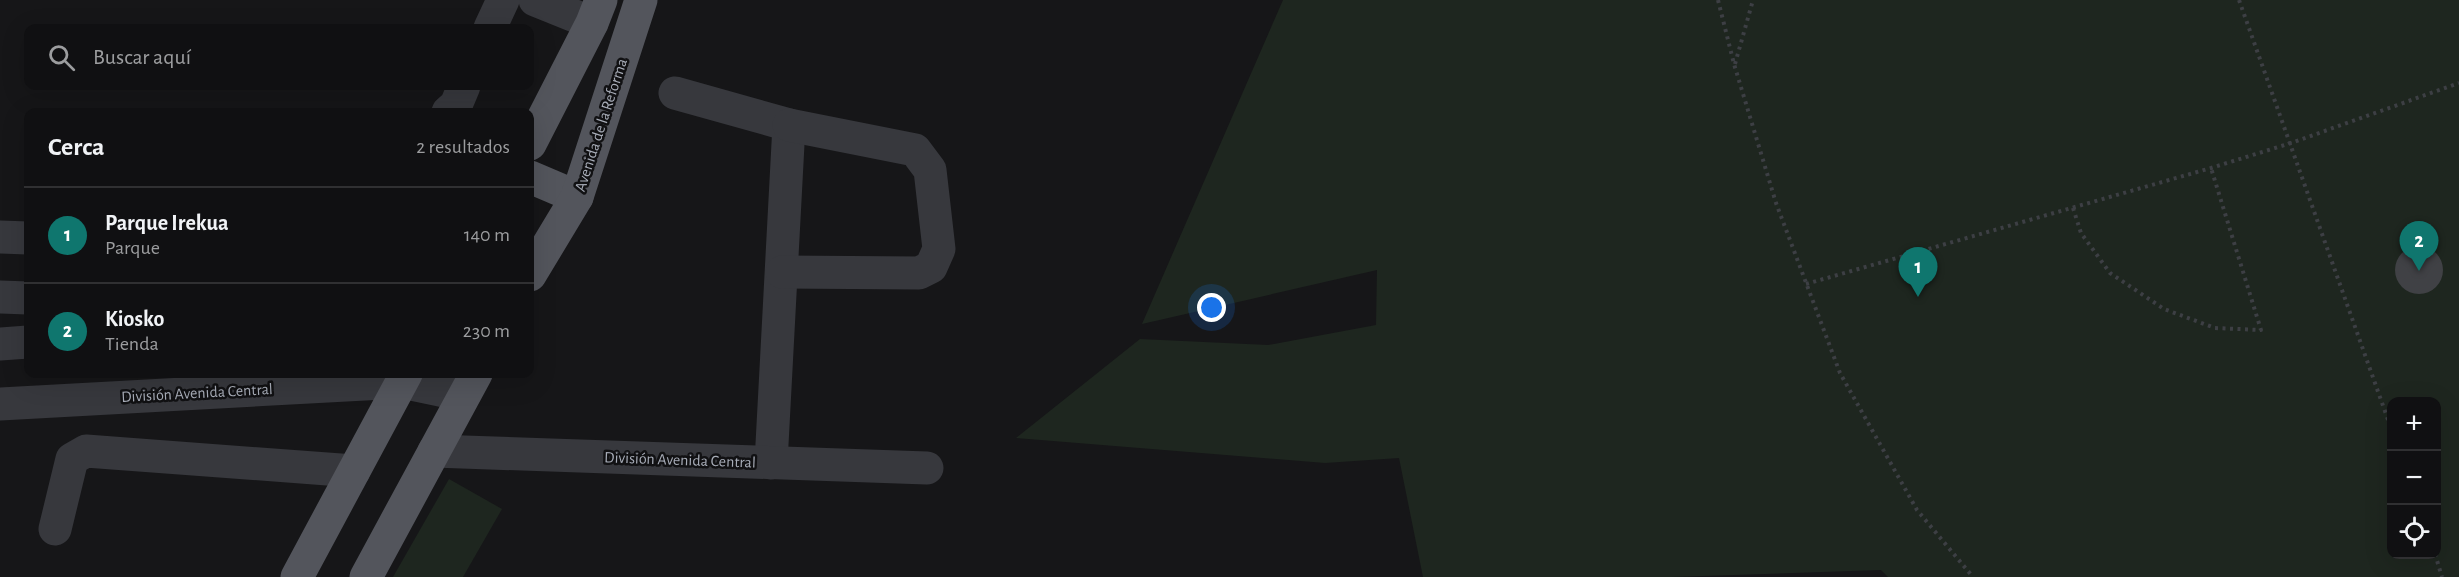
<!DOCTYPE html>
<html lang="es">
<meta charset="utf-8">
<style>
body{margin:0;font-family:"Alegreya Sans",sans-serif;background:#1e1e20;color:#f1f3f6}
.controls{position:absolute;right:18px;bottom:18px;display:grid;overflow:hidden;border-radius:12px;box-shadow:0 6px 24px #0002}
.controls button{width:54px;height:54px;display:grid;place-items:center;padding:0;border:0;border-bottom:2px solid #303032;background:#101012;color:#f1f3f6;font:30px sans-serif}
.you{position:absolute;left:1212px;top:308px;width:21px;height:21px;margin:-15px;border:4px solid #fff;border-radius:50%;background:#1a73e8;box-shadow:0 0 0 9px #1a73e833}
.badge{display:grid;place-items:center;width:39px;height:39px;border-radius:50%;background:#0f766e;color:#fff;font-size:20px;font-weight:700}
.pin{position:absolute;translate:-50% -50px;filter:drop-shadow(0 2px 3px #0008)}
.pin::after{content:'';position:absolute;top:32px;width:21px;height:18px;background:inherit;clip-path:polygon(0 0,100% 0,50% 100%)}
.list{margin:0;padding:0;list-style:none}
h2{display:flex;justify-content:space-between;align-items:center;height:78px;margin:0;padding:0 24px;font-size:26px}
h2 small{font-size:20px;font-weight:400;color:#9c9d9f}
.list li{display:grid;grid-template-columns:39px 1fr auto;gap:18px;align-items:center;box-sizing:border-box;height:96px;padding:0 24px;border-top:2px solid #303032}
.list b{display:block;font-size:22px;white-space:nowrap}
.list p{margin:0;font-size:20px;white-space:nowrap;color:#9c9d9f}
.list em{font-size:20px;font-style:normal;color:#9c9d9f}
.icon{flex:none;width:33px;height:33px;fill:none;stroke:currentColor;stroke-width:2;stroke-linecap:round;stroke-linejoin:round}
.map{position:relative;flex:none;width:2459px;height:577px;overflow:hidden}
.search{position:absolute;background:#101012;box-shadow:0 6px 24px #0002;left:24px;top:24px;width:510px;height:66px;display:flex;align-items:center;gap:15px;box-sizing:border-box;padding:0 21px;border-radius:12px;color:#9c9d9f;font-size:22px}
.panel{position:absolute;background:#101012;box-shadow:0 6px 24px #0002;left:24px;top:108px;width:510px;height:270px;border-radius:12px}
.map>svg:first-child{display:block}
.green{fill:#1e261f;fill-rule:evenodd}
.building{fill:#404145}
.lines{fill:none;stroke-linecap:round;stroke-linejoin:round}
.path{stroke:#3d3f44;stroke-width:4;stroke-dasharray:3 4.5;stroke-linecap:butt}
.minor{stroke:#37383d;stroke-width:33}
.major{stroke:#53555c;stroke-width:33}
.labels{text-anchor:middle;dominant-baseline:central;stroke-width:5;stroke-linejoin:round;paint-order:stroke}
.street-label{font-size:16px;fill:#a8adb8;stroke:#111113}
</style>
<div class="map">
<svg width="2459" height="577" viewBox="0 0 2459 577">
<rect width="100%" height="100%" fill="#161618"/>
<g class="green">
<path d="M 1283,0 L 2459,0 L 2459,577 L 1888,577 L 1881,570 L 1672,577 L 1423,577 L 1399,458 L 1325,463 L 1016,438 L 1140,339 L 1268,345 L 1376,325 L 1377,270 L 1142,324 ZM 2392,402 L 2436,402 L 2436,554 L 2392,554 Z"/>
<polygon points="449,479 502,509 463,577 393,577"/>
</g>
<circle class="building" cx="2419" cy="270" r="24"/>
<g class="lines">
<g class="path">
<polyline points="1718,0 1734,64 1776,203 1840,373 1917,510 1973,577"/>
<polyline points="2239,0 2392,431"/>
<polyline points="1735,64 1753,0"/>
<polyline points="2073,208 2081,233 2110,273 2164,309 2215,328 2261,330 2211,168"/>
<polyline points="1806,284 2211,168 2291,143 2459,83"/>
<polyline points="2435,554 2442,577"/>
</g>
<g class="minor">
<polyline points="535,0 592,23"/>
<polyline points="490,28 503,0"/>
<polyline points="675,93 789,125 771,463"/>
<polyline points="448,112 456,105 464,86"/>
<polyline points="0,237 28,238"/>
<polyline points="782,272 919,273 931,267 939,249 930,170 915,150 789,125"/>
<polyline points="0,297 28,298"/>
<polyline points="0,344 28,342"/>
<polyline points="0,404 402,382 464,395"/>
<polyline points="434,451 927,468"/>
<polyline points="55,529 72,459 86,451 354,471"/>
</g>
<g class="major">
<polyline points="530,144 592,23 601,0"/>
<polyline points="530,177 577,197"/>
<polyline points="530,275 577,197 641,0"/>
<polyline points="297,577 406,374"/>
<polyline points="366,577 476,374"/>
</g>
</g>
<g class="labels">
<g class="street-label">
<text transform="translate(601 125) rotate(-72)">Avenida de la Reforma</text>
<text transform="translate(197 393) rotate(-3)">División Avenida Central</text>
<text transform="translate(680 460) rotate(2)">División Avenida Central</text>
</g>
</g>
</svg>
<div class="controls">
<button>+</button>
<button>−</button>
<button><svg class="icon" aria-label="locate" viewBox="0 0 24 24"><circle cx="12" cy="12" r="6"/><path d="M12 2v4M12 18v4M2 12h4M18 12h4"/></svg></button>
</div>
<div class="you"></div>
<div class="pin badge" style="left:1918px;top:297px">1</div>
<div class="pin badge" style="left:2419px;top:271px">2</div>
<div class="search"><svg class="icon" aria-label="search" viewBox="0 0 24 24"><circle cx="10" cy="10" r="6"/><path d="M15 15l6 6"/></svg>Buscar aquí</div>
<section class="panel">
<h2>Cerca<small>2 resultados</small></h2>
<ul class="list">
<li><span class="badge">1</span><div><b>Parque Irekua</b><p>Parque</p></div><em>140 m</em></li>
<li><span class="badge">2</span><div><b>Kiosko</b><p>Tienda</p></div><em>230 m</em></li>
</ul>
</section>
</div>
